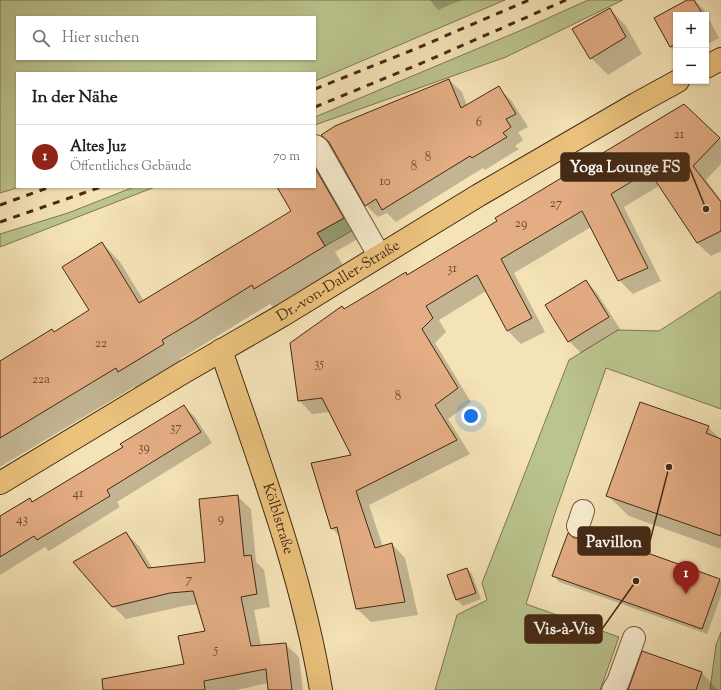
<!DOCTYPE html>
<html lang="de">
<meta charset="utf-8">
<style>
body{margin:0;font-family:"Sorts Mill Goudy",serif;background:#f6f6f6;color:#222}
.controls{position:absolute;right:12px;top:12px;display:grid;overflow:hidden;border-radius:0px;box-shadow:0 1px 3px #0004}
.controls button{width:36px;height:36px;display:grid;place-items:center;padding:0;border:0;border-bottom:1px solid #e0e0e0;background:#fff;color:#222;font:20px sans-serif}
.you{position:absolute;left:471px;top:416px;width:14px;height:14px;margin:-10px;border:3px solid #fff;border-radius:50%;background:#1a73e8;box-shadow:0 0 0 6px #1a73e833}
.badge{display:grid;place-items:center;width:26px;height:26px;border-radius:50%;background:#8f2418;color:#fff;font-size:13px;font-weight:700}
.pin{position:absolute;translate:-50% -33px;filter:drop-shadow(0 1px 2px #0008)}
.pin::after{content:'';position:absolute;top:21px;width:14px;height:12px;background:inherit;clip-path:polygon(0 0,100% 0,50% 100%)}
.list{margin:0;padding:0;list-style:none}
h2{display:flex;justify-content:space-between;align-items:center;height:52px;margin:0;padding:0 16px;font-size:17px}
h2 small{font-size:13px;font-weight:400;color:#767676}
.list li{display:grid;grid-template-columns:26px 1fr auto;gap:12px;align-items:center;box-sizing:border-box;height:64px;padding:0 16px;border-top:1px solid #e0e0e0}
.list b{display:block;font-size:15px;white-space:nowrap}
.list p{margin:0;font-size:13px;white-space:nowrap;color:#767676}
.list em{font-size:13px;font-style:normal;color:#767676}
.icon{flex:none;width:22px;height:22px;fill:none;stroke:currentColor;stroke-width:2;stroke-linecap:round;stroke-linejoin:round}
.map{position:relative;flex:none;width:721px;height:690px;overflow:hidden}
.search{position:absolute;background:#fff;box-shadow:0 1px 3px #0004;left:16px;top:16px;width:300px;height:44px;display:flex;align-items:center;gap:10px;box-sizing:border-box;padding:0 14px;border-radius:0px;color:#767676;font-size:15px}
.panel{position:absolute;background:#fff;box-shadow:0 1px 3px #0004;left:16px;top:72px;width:300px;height:116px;border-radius:0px}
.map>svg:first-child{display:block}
.green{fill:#bbc48e;stroke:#807652;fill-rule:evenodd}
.shadow{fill:#0003}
.building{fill:#e4ad84;stroke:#442915}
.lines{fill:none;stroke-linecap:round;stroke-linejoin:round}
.minor-casing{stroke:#70583e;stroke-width:24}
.major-casing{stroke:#442915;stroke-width:24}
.minor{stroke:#f8edd0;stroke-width:22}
.major{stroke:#eac27c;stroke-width:22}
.rail{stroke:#442915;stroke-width:3;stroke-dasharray:7 7;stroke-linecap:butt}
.labels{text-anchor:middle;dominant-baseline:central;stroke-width:3;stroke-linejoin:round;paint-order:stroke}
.number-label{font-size:13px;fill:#6c4a31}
.street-label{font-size:15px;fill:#442915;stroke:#f8edd0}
.leader{fill:none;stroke:#442915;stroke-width:1.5}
.callout-dot{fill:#442915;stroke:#f8edd0;stroke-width:1.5}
.callout{fill:#442915;stroke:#442915;stroke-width:1.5}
.callout-label{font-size:16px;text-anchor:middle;font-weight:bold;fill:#fff}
</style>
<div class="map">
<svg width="721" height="690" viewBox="0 0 721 690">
<rect width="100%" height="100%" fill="#f4e3b7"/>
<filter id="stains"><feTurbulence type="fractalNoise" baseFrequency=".005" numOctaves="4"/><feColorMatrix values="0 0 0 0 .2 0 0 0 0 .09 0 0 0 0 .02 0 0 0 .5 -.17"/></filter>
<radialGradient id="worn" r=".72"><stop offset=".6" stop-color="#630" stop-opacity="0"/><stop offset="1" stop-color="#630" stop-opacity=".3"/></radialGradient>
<g class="green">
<path d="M 0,0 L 505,0 L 315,81 L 315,73 L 17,73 L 17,187 L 20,187 L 0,193 ZM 17,17 L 315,17 L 315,59 L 17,59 Z"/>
<polygon points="588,0 623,0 506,57 315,125 315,117 524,29"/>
<polygon points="134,187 155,187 0,247 0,234 68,213"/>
<polygon points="348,216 355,229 325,246 317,233"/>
<polygon points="721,291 721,409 606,368 554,516 526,604 619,637 600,690 435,690 457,615 487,600 482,583 569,360 618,330 659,331"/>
<polygon points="721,632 721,690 710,690 716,645"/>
</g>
<g class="shadow">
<polygon points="430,0 462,0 438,10"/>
<polygon points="689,0 694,0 704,10 719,38 706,45 706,15 676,15 676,52 670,47 655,18"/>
<polygon points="610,9 626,26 642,54 608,75 591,58 573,30"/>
<polygon points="449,80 462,92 467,106 498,88 511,100 528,127 518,132 523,140 515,146 519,149 485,170 483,168 396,222 387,213 378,217 366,205 332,145 322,135"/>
<polygon points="684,105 721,141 721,164 706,180 721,200 721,251 711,256 697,243 659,186 624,207 661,281 633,294 619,280 591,227 514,273 545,332 521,344 508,331 486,291 439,320 446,332 435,343 471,402 448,419 470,454 369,505 383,547 392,544 405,558 418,615 371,622 357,609 340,537 332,528 352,455 330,412 312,414 299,400 345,310 406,273 408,276 498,222"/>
<polygon points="315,165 328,178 361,237 335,252 343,265 273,307 270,304 180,359 182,363 137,390 134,387 0,467 0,376 54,333 90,311 102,243 120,262 144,301 292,211 278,187 315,187"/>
<polygon points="586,281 597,293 620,329 581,353 569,341 547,305"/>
<polygon points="184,406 195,417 212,443 117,502 120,507 49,551 45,547 0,575 0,518 30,499 33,503 124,448"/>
<polygon points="708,427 721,440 721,549 629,516 607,495"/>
<polygon points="237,496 251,509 256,562 264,570 270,607 254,610 261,646 285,644 299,657 303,690 269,690 268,683 236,690 112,690 185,665 206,632 198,604 184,606 126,619 113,606 126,533 139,546 153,569 206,563"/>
<polygon points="573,539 719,579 721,581 721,596 707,634 559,582 554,576"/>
<polygon points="467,569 472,574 481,599 463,606 457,600 448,576"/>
<polygon points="643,653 702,673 718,690 629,690"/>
</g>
<g class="building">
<polygon points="687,0 694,0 703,15 676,15 676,44 670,47 654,18"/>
<polygon points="610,8 626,37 590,59 572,29"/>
<polygon points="449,79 461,108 499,86 516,114 506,119 511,127 503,133 507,137 472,158 470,156 382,210 376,199 365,206 329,142 321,135 335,126"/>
<polygon points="684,104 720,138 693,166 721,202 721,231 697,243 649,171 611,194 648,268 618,281 582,211 501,259 532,318 507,331 477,275 426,306 433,318 422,329 458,388 435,405 457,440 356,491 375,548 392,543 405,602 356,609 337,527 331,529 311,463 351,455 322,398 298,401 290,343 342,306 344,309 406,272 407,275 497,221 495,218"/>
<polygon points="315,168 344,218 317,233 325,246 254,289 252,285 194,321 162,340 164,344 118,372 116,368 0,438 0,361 52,329 54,332 89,310 62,267 102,242 139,303 291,211 277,187 315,187"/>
<polygon points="586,280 609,317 568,342 545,305"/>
<polygon points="640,402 709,426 706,433 721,439 721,536 606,496"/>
<polygon points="184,405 201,432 107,490 110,496 37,540 34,536 0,557 0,516 30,498 32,502 123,447 120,444"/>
<polygon points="238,495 244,556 251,555 257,594 241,597 251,646 286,643 292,690 268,690 266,669 204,681 205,690 103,690 102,679 184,664 178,636 205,631 193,591 170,593 112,607 73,562 126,532 148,568 205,562 199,499"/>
<polygon points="589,532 720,579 702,629 552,576 568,533 574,538 580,538 586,536"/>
<polygon points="467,568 476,593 456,600 447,575"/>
<polygon points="642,651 702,672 696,690 628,690"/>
</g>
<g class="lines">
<g class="minor-casing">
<g id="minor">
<polyline points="315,146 318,148 379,255"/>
<polyline points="578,526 583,511"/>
<polyline points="613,690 618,682 634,638"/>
</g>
</g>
<g class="major-casing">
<g id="major">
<polyline points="706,67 721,59"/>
<path id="s1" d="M 221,350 C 259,462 302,574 321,690"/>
<path id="s2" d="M 0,483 L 184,372 L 283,315 L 479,195 L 636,104 L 678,81"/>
</g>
</g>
<use href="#minor" class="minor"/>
<use href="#major" class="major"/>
<g class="rail">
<polyline points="315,89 415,49 529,0"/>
<polyline points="315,107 422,63 566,0"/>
<polyline points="0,205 50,187"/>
<polyline points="0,222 101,187"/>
</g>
</g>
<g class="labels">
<g class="number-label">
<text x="479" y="123">6</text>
<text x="679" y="135">21</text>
<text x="428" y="158">8</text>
<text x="414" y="167">8</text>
<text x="385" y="182">10</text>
<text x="556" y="204">27</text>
<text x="521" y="224">29</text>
<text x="452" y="269">31</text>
<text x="101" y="344">22</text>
<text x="319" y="364">35</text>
<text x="41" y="380">22a</text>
<text x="398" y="397">8</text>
<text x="176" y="428">37</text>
<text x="144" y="448">39</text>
<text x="78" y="494">41</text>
<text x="221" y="519">9</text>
<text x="22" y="520">43</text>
<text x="189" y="580">7</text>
<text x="216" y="650">5</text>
</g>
<g class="street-label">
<text stroke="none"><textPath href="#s2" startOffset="394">Dr.-von-Daller-Straße</textPath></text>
<text stroke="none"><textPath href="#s1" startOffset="178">Kölblstraße</textPath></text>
</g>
</g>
<path class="leader" d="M706 209L689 167M669 467L650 541M636 581L602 629"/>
<g class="callout-dot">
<circle cx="706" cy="209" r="4"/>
<circle cx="669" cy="467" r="4"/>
<circle cx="636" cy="581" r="4"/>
</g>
<g class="callout">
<rect x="561" y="153" width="128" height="28" rx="4"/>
<rect x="578" y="527" width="72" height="28" rx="4"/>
<rect x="525" y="615" width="77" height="28" rx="4"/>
</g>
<g class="callout-label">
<text x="625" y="172">Yoga Lounge FS</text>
<text x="614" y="547">Pavillon</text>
<text x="564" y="634">Vis-à-Vis</text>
</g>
<rect width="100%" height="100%" filter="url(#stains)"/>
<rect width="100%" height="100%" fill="url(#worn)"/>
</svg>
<div class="controls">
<button>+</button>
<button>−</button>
</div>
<div class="you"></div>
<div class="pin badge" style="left:686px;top:594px">1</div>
<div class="search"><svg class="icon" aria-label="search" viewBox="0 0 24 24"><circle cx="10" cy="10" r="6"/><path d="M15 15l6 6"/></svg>Hier suchen</div>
<section class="panel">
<h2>In der Nähe<small></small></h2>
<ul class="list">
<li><span class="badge">1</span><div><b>Altes Juz</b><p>Öffentliches Gebäude</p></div><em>70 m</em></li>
</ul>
</section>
</div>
